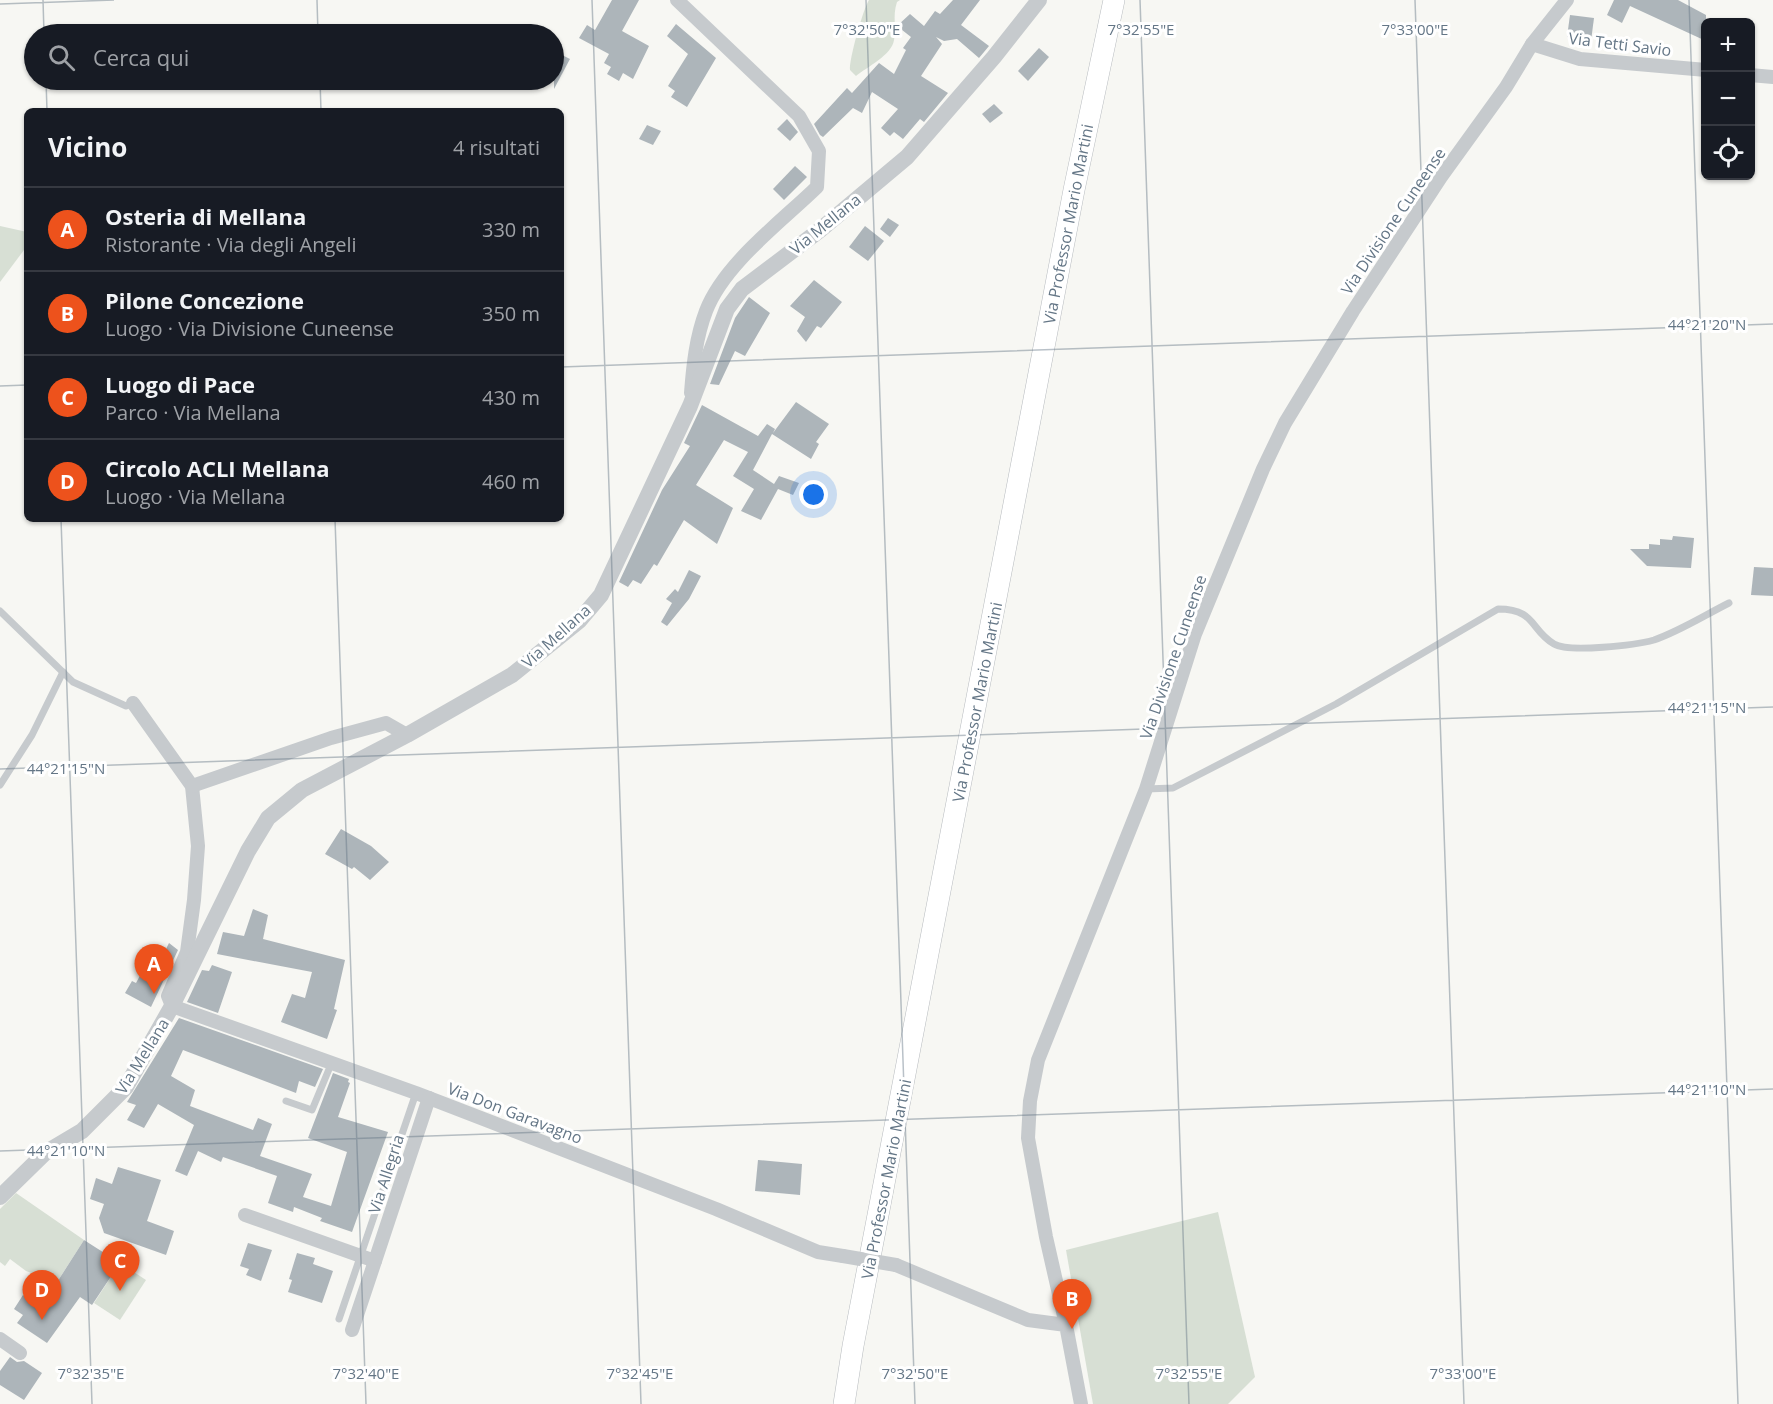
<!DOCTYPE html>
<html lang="it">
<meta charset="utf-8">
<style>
body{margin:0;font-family:"Open Sans",sans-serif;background:#242831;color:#f1f3f6}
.controls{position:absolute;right:18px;top:18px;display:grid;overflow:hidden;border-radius:9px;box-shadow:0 2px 4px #0004}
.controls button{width:54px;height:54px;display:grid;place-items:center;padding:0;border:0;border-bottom:2px solid #363941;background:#171b24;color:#f1f3f6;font:30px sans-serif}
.you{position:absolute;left:814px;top:495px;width:21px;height:21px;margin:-15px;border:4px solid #fff;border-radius:50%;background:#1a73e8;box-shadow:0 0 0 9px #1a73e833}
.badge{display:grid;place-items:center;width:39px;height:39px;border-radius:50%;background:#ed521c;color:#fff;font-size:20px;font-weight:700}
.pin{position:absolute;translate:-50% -50px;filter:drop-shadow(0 2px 3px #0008)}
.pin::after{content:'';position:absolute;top:32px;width:21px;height:18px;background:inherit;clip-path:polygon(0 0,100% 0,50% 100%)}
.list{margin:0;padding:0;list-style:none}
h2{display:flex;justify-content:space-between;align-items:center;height:78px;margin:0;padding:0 24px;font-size:26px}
h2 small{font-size:20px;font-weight:400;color:#9ea1a6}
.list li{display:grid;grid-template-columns:39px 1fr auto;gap:18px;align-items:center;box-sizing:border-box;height:84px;padding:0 24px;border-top:2px solid #363941}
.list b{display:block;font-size:22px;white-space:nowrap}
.list p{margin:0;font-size:20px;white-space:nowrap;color:#9ea1a6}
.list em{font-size:20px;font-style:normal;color:#9ea1a6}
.icon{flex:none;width:33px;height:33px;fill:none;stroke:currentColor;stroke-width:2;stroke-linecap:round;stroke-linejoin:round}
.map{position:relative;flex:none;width:1773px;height:1404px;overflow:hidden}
.search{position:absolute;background:#171b24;box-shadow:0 2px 4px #0004;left:24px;top:24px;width:540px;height:66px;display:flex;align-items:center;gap:15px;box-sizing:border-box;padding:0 21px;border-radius:33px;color:#9ea1a6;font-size:22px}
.panel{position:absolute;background:#171b24;box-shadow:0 2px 4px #0004;left:24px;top:108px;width:540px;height:414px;border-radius:9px}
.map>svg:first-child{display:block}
.green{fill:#d7dfd4}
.building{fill:#adb5ba}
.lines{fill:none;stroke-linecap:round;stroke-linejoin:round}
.primary-casing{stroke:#b7bbbf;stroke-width:22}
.service{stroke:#c6cacd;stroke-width:7}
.minor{stroke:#c6cacd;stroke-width:14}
.tertiary{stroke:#c6cacd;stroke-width:16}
.primary{stroke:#fff;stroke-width:21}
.minor-bridge{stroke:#c6cacd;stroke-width:14}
.ticks{fill:none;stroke:#647686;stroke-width:1.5;stroke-opacity:0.45}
.labels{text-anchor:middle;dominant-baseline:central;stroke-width:6;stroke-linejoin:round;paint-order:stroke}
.street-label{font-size:16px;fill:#647686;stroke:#fff}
.ticks-label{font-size:15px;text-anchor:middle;fill:#647686;stroke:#fff;stroke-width:6;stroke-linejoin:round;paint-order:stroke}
</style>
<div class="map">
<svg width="1773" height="1404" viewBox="0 0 1773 1404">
<rect width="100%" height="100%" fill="#f7f7f3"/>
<g class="green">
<path d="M 869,0 L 900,0 L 897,2 C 892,17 897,27 894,40 C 892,55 867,67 856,76 L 850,70 C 849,60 863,9 869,0 Z"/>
<polygon points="0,226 27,232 27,246 0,282"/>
<polygon points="16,1193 84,1240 57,1282 26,1271 10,1259 5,1266 0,1262 0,1209"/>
<polygon points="1218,1212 1255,1377 1228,1404 1093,1404 1066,1250"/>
<polygon points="120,1263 146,1280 120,1320 94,1303"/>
</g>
<g class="building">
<polygon points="612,0 639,0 622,31 649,46 633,79 623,73 619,81 607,74 611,67 604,63 609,54 579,38 587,25 595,30"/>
<polygon points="953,0 980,0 961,25 989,46 979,58 957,39 944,41 936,37 942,44 921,76 948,93 924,122 920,119 903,139 894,132 890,136 881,128 898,109 872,92 862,113 853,108 823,137 820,135 814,124 847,88 852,93 879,63 894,74 906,50 903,48 911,37 897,26 910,14 924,26 935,11 940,14"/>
<polygon points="1614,0 1678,0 1706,15 1706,41 1630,6 1622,23 1607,15"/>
<polygon points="1570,15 1594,18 1591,41 1567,37"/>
<polygon points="676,24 716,58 687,107 671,97 675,91 668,86 688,54 667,36"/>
<polygon points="1039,48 1049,57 1028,81 1018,71"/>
<polygon points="554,51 570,59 554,89"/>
<polygon points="994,104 1003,113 990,123 982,114"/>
<polygon points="787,119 798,132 790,141 777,129"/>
<polygon points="647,125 661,131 653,145 639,139"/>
<polygon points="795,166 807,177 784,200 773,189"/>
<polygon points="888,218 899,225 890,237 880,229"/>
<polygon points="865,226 884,241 868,261 849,247"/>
<polygon points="814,280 842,302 821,328 817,326 806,342 797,331 805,317 790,306"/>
<polygon points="749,297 770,313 745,356 735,351 719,385 710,384 735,318"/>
<polygon points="796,402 829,424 816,442 819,444 811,459 772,434 753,470 774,484 779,476 799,483 793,495 778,489 761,520 741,511 754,489 733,476 748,452 724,440 696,485 733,508 717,544 684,520 657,566 654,564 641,584 633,580 628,587 619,582 662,490 690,446 684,443 702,405 758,436 767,424 775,429 773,433"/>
<polygon points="1673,536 1694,538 1691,568 1647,566 1630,549 1649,549 1649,544 1660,545 1660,539 1672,540"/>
<polygon points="1754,567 1773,568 1773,596 1751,595"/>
<polygon points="689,570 701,576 689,599 667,626 661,622 672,603 666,599 675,589 678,592"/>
<polygon points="341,829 371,846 389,862 370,880 354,867 352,869 325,854"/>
<polygon points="253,909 268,915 263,939 345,960 334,1009 337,1010 327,1039 281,1022 292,994 305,998 312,972 217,954 223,932 244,936"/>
<polygon points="169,943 178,950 151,1007 125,993 132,981 136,983 143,970 153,975"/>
<polygon points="212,965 232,972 218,1013 187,1002 202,970 209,971"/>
<polygon points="179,1018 323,1069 315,1087 299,1081 296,1093 183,1050 171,1076 195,1090 190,1106 253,1130 258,1118 272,1124 260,1156 312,1174 303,1197 331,1206 347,1152 308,1138 333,1073 349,1079 348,1082 350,1083 338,1117 388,1132 352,1232 320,1221 322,1218 294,1207 293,1212 268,1203 277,1176 223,1157 221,1162 198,1151 187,1176 175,1171 194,1125 158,1104 144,1128 127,1120 136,1105 127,1102"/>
<polygon points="758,1160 802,1164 800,1195 755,1191"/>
<polygon points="118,1167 161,1180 147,1221 174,1231 166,1255 104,1233 99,1218 104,1204 90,1199 96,1178 112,1184"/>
<polygon points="84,1240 120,1263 92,1305 80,1297 47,1343 17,1323 23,1315 14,1309 23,1295 36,1304 40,1298 45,1301"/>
<polygon points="248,1243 272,1250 261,1281 246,1275 249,1269 240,1266"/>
<polygon points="297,1253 315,1258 313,1264 333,1271 322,1303 288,1292 292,1280 289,1279"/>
<polygon points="10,1357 17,1362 24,1361 42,1373 24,1400 0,1385 0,1371"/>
</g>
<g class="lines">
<g class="primary-casing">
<polyline id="primary" points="844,1404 853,1346 1074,190 1114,0"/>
</g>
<g class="service">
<polyline points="0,611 73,682 126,706 133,703"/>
<polyline points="0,785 32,735 63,672"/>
<path d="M 1146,789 L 1173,788 L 1336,704 L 1498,609 C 1536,609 1530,630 1554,644 C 1569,653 1636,645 1654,640 C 1680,631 1705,615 1729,603"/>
<polyline points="286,1101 312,1110 332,1062"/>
<polyline points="339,1319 416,1093"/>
</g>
<g class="minor">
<path d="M 677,0 L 799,116 L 819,151 L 817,187 C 781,222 724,264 706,311 C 696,337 693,366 691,393"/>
<polyline points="1532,44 1580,59 1706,70"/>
<polyline points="1750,75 1773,77"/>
<polyline points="133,703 192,786 198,846 194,900 187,952 168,996 172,1006 416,1093 716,1209 818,1252 843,1256"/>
<polyline points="192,786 331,738 386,723 407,735"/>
<polyline points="245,1215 375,1261 429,1098"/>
<polyline points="896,1265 1028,1320 1066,1325 1081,1404"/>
<polyline points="1066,1325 1046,1237 1028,1138 1030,1101 1038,1060 1146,789 1195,634 1263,469 1285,423 1353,311 1441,177 1506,87 1532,44 1567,0"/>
<polyline points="352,1330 375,1261"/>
<polyline points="0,1339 20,1353"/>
</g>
<polyline class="tertiary" points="0,1197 45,1153 82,1131 126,1087 172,1006 248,851 268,818 302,790 407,735 512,675 579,621 601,595 690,406 727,309 742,289 820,230 907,157 994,57 1039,0"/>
<use href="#primary" class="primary"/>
<polyline class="minor-bridge" points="843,1256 896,1265"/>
</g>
<path class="ticks" d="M 43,0 L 44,34M 317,0 L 318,34M 592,0 L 641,1404M 866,0 L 915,1404M 1140,0 L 1189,1404M 1415,0 L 1464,1404M 1689,0 L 1738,1404M 0,4 L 114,0M 46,80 L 47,111M 320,80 L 321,111M 561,367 L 1773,324M 0,386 L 27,385M 61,519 L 92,1404M 335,519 L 366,1404M 0,769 L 1773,707M 0,1151 L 1773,1089"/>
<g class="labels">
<g class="street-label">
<text transform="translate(1620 44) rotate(7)">Via Tetti Savio</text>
<text transform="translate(1393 221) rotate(-56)">Via Divisione Cuneense</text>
<text transform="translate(825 224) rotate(-39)">Via Mellana</text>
<text transform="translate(1068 224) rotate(-79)">Via Professor Mario Martini</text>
<text transform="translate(556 636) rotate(-42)">Via Mellana</text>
<text transform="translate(1173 657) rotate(-71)">Via Divisione Cuneense</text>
<text transform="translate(977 702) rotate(-79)">Via Professor Mario Martini</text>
<text transform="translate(142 1056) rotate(-58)">Via Mellana</text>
<text transform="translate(515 1113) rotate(21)">Via Don Garavagno</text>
<text transform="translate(386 1174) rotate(-72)">Via Allegria</text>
<text transform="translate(886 1179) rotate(-79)">Via Professor Mario Martini</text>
</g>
</g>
<g class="ticks-label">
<text x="867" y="35">7°32'50"E</text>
<text x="1141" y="35">7°32'55"E</text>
<text x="1415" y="35">7°33'00"E</text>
<text x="1707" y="330">44°21'20"N</text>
<text x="1707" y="713">44°21'15"N</text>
<text x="66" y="774">44°21'15"N</text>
<text x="1707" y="1095">44°21'10"N</text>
<text x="66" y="1156">44°21'10"N</text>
<text x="91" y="1379">7°32'35"E</text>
<text x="366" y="1379">7°32'40"E</text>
<text x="640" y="1379">7°32'45"E</text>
<text x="915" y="1379">7°32'50"E</text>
<text x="1189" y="1379">7°32'55"E</text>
<text x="1463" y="1379">7°33'00"E</text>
</g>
</svg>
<div class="controls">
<button>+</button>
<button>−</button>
<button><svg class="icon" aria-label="locate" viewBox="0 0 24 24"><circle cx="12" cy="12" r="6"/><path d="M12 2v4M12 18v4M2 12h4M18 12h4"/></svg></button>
</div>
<div class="you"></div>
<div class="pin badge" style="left:154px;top:994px">A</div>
<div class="pin badge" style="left:1072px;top:1329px">B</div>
<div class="pin badge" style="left:120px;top:1291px">C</div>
<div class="pin badge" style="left:42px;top:1320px">D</div>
<div class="search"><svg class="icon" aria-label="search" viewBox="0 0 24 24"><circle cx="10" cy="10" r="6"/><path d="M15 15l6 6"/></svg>Cerca qui</div>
<section class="panel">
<h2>Vicino<small>4 risultati</small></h2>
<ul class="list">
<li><span class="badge">A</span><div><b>Osteria di Mellana</b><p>Ristorante · Via degli Angeli</p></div><em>330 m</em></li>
<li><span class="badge">B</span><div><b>Pilone Concezione</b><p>Luogo · Via Divisione Cuneense</p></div><em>350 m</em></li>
<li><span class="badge">C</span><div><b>Luogo di Pace</b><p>Parco · Via Mellana</p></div><em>430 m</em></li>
<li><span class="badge">D</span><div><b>Circolo ACLI Mellana</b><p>Luogo · Via Mellana</p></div><em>460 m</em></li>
</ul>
</section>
</div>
